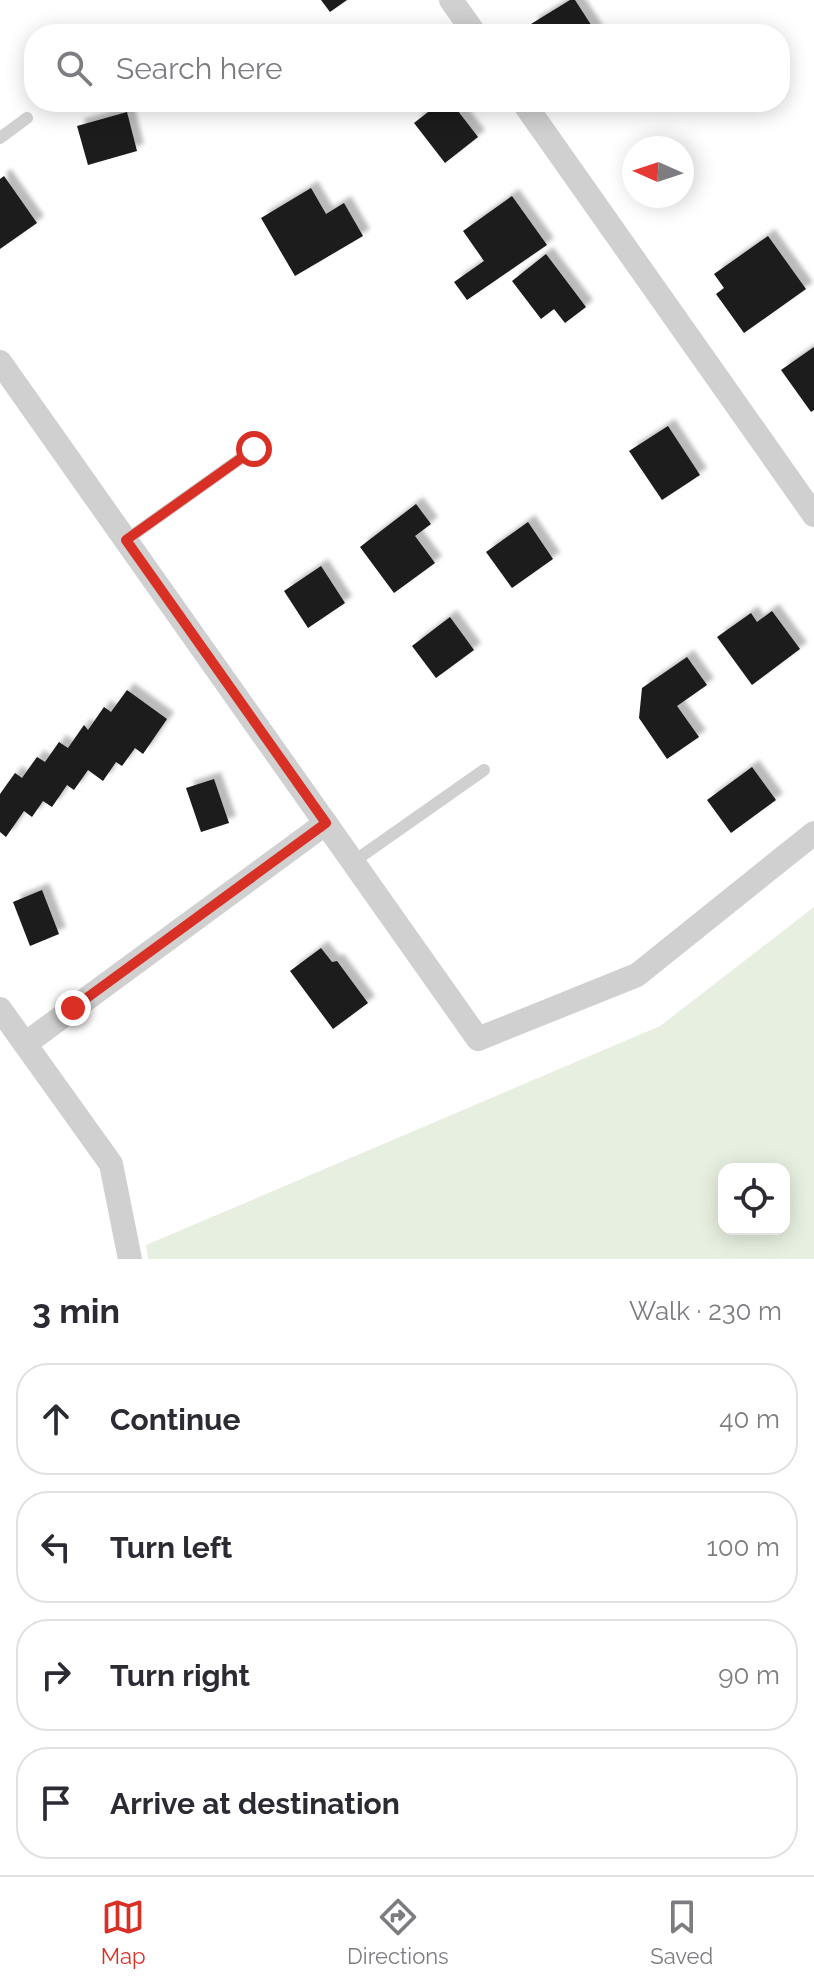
<!DOCTYPE html>
<meta charset="utf-8">
<style>
body{margin:0;font-family:Raleway,sans-serif;background:#f2f2f3;color:#2b2b33}
.controls{position:absolute;right:24px;bottom:24px;display:grid;overflow:hidden;border-radius:16px;box-shadow:0 4px 20px #0003}
.controls button{width:72px;height:72px;display:grid;place-items:center;padding:0;border:0;border-bottom:2px solid #e1e1e2;background:#fff;color:#2b2b33;font:40px sans-serif}
.compass{position:absolute;left:622px;top:136px;width:72px;height:72px;border-radius:50%;background:#fff;box-shadow:0 4px 20px #0003;rotate:273deg}
.stop{position:absolute;width:24px;height:24px;margin:-18px;border:6px solid #d93025;border-radius:50%;background:#fff}
.stop.end{background:#d93025;border-color:#fff;box-shadow:0 2px 8px #0008}
.list{margin:0;padding:0;list-style:none}
h2{display:flex;justify-content:space-between;align-items:center;height:104px;margin:0;padding:0 32px;font-size:34px}
h2 small{font-size:26px;font-weight:400;color:#7c7c81}
.list li{display:grid;grid-template-columns:52px 1fr auto;gap:24px;align-items:center;box-sizing:border-box;height:112px;margin:0 16px 16px;padding:0 16px;border:2px solid #e1e1e2;border-radius:32px}
.list b{display:block;font-size:30px;white-space:nowrap}
.list em{font-size:26px;font-style:normal;color:#7c7c81}
.icon{flex:none;width:44px;height:44px;fill:none;stroke:currentColor;stroke-width:2;stroke-linecap:round;stroke-linejoin:round}
.map{position:relative;flex:none;width:814px;height:1259px;overflow:hidden}
.search{position:absolute;background:#fff;box-shadow:0 4px 20px #0003;left:24px;right:24px;top:24px;height:88px;display:flex;align-items:center;gap:20px;box-sizing:border-box;padding:0 28px;border-radius:32px;color:#7c7c81;font-size:30px}
.sheet{height:616px;background:#fff}
nav{display:flex;justify-content:space-around;align-items:center;box-sizing:border-box;height:112px;border-top:2px solid #e1e1e2;background:#fff;font-size:22px;color:#7c7c81}
nav a{display:grid;justify-items:center;gap:4px}
nav .on{color:#d93025}
.map>svg:first-child{display:block}
.green{fill:#e7f0e0;fill-rule:evenodd}
.building{fill:#1a1a1a;filter:url(#shadow)}
.lines{fill:none;stroke-linecap:round;stroke-linejoin:round}
.service{stroke:#d0d0d0;stroke-width:12}
.minor{stroke:#d0d0d0;stroke-width:24}
.route{stroke:#d93025;stroke-width:10}
</style>
<div class="map">
<svg width="814" height="1259" viewBox="0 0 814 1259">
<defs>
<filter id="shadow"><feDropShadow dx="7" dy="-7" stdDeviation="2" flood-color="#0004"/></filter>
</defs>
<rect width="100%" height="100%" fill="#fff"/>
<path class="green" d="M 814,907 L 814,1259 L 148,1259 L 146,1245 L 660,1026 ZM 724,1169 L 784,1169 L 784,1229 L 724,1229 Z"/>
<g class="building">
<polygon points="321,0 347,0 330,12"/>
<polygon points="570,0 575,0 597,34 536,34 531,24"/>
<polygon points="441,102 451,102 478,137 445,163 414,123"/>
<polygon points="127,112 137,151 88,165 77,126"/>
<polygon points="4,176 37,223 0,249 0,179"/>
<polygon points="311,188 326,214 344,203 363,236 295,276 261,218"/>
<polygon points="512,196 547,245 467,300 454,282 484,261 463,231"/>
<polygon points="768,236 806,289 744,333 716,294 724,288 714,274"/>
<polygon points="546,254 586,307 565,323 554,309 541,319 512,281"/>
<polygon points="814,347 814,410 811,412 781,370"/>
<polygon points="668,426 700,475 662,500 629,451"/>
<polygon points="416,504 431,524 415,536 435,563 394,593 360,547"/>
<polygon points="528,522 553,559 512,588 486,552"/>
<polygon points="321,566 345,603 308,628 284,591"/>
<polygon points="772,611 800,649 752,685 717,637 751,613 757,622"/>
<polygon points="450,617 474,650 436,678 412,646"/>
<polygon points="687,657 707,685 677,706 699,737 667,759 639,718 642,688"/>
<polygon points="127,690 167,719 143,754 135,748 122,766 116,762 103,781 88,770 74,790 67,785 52,807 43,801 32,817 24,811 6,837 0,832 0,794 15,773 22,778 37,757 45,762 59,742 68,748 84,725 88,730 104,707 111,712"/>
<polygon points="752,767 776,800 731,833 707,800"/>
<polygon points="214,779 229,823 201,832 186,788"/>
<polygon points="42,890 59,934 30,946 13,902"/>
<polygon points="321,948 332,962 337,961 368,1003 333,1029 290,971"/>
</g>
<g class="lines">
<g class="service">
<polyline points="0,138 27,118"/>
<polyline points="126,540 254,449"/>
<polyline points="353,862 484,770"/>
</g>
<g class="minor">
<polyline points="451,0 475,34"/>
<polyline points="523,102 814,515"/>
<polyline points="0,362 478,1039 637,975 814,833"/>
<polyline points="0,1009 111,1164 130,1259"/>
<polyline points="25,1044 326,823"/>
</g>
</g>
<g class="lines">
<polyline class="route" points="73,1008 326,823 126,540 254,449"/>
</g>
</svg>
<div class="controls">
<button><svg class="icon" aria-label="locate" viewBox="0 0 24 24"><circle cx="12" cy="12" r="6"/><path d="M12 2v4M12 18v4M2 12h4M18 12h4"/></svg></button>
</div>
<svg class="compass" viewBox="-18 -18 36 36"><path d="M0-13l5 13h-10z" fill="#e53935"/><path d="M0 13l5-13h-10z" fill="#7c7c81"/></svg>
<div class="stop" style="left:254px;top:449px"></div>
<div class="stop end" style="left:73px;top:1008px"></div>
<div class="search"><svg class="icon" aria-label="search" viewBox="0 0 24 24"><circle cx="10" cy="10" r="6"/><path d="M15 15l6 6"/></svg>Search here</div>
</div>
<section class="sheet">
<h2>3 min<small>Walk · 230 m</small></h2>
<ul class="list">
<li><svg class="icon" aria-label="ahead" viewBox="0 0 24 24"><path d="M12 20V5M6 11l6-6 6 6"/></svg><div><b>Continue</b></div><em>40 m</em></li>
<li><svg class="icon" aria-label="left" viewBox="0 0 24 24"><path d="M17 20v-9H6M10 6l-5 5 5 5"/></svg><div><b>Turn left</b></div><em>100 m</em></li>
<li><svg class="icon" aria-label="right" viewBox="0 0 24 24"><path d="M7 20v-9h11M14 6l5 5-5 5"/></svg><div><b>Turn right</b></div><em>90 m</em></li>
<li><svg class="icon" aria-label="arrive" viewBox="0 0 24 24"><path d="M6 21V4h12l-3 4 3 4H6"/></svg><div><b>Arrive at destination</b></div></li>
</ul>
</section>
<nav>
<a class="on"><svg class="icon" aria-label="map" viewBox="0 0 24 24"><path d="M3 6l6-2 6 2 6-2v14l-6 2-6-2-6 2zM9 4v14M15 6v14"/></svg>Map</a>
<a><svg class="icon" aria-label="directions" viewBox="0 0 24 24"><path d="M12 3l9 9-9 9-9-9zM9 14v-3h6M13 9l2 2-2 2"/></svg>Directions</a>
<a><svg class="icon" aria-label="saved" viewBox="0 0 24 24"><path d="M7 4h10v16l-5-4-5 4z"/></svg>Saved</a>
</nav>
